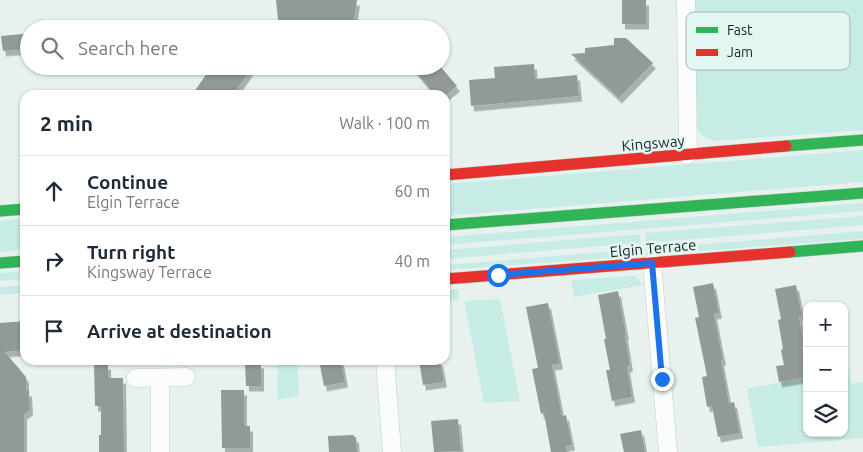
<!DOCTYPE html>
<meta charset="utf-8">
<style>
body{margin:0;font-family:Ubuntu,sans-serif;background:#f6f6f7;color:#1f2937}
.controls{position:absolute;right:15px;bottom:15px;display:grid;overflow:hidden;border-radius:10px;box-shadow:0 1px 4px #0004}
.controls button{width:45px;height:45px;display:grid;place-items:center;padding:0;border:0;border-bottom:1px solid #e0e1e3;background:#fff;color:#1f2937;font:25px sans-serif}
.stop{position:absolute;width:15px;height:15px;margin:-11px;border:4px solid #1a73e8;border-radius:50%;background:#fff}
.stop.end{background:#1a73e8;border-color:#fff;box-shadow:0 1px 5px #0008}
.list{margin:0;padding:0;list-style:none}
h2{display:flex;justify-content:space-between;align-items:center;height:65px;margin:0;padding:0 20px;font-size:21px}
h2 small{font-size:16px;font-weight:400;color:#747a83}
.list li{display:grid;grid-template-columns:32px 1fr auto;gap:15px;align-items:center;box-sizing:border-box;height:70px;padding:0 20px;border-top:1px solid #e0e1e3}
.list b{display:block;font-size:19px;white-space:nowrap}
.list p{margin:0;font-size:16px;white-space:nowrap;color:#747a83}
.list em{font-size:16px;font-style:normal;color:#747a83}
.icon{flex:none;width:28px;height:28px;fill:none;stroke:currentColor;stroke-width:2;stroke-linecap:round;stroke-linejoin:round}
.map{position:relative;flex:none;width:863px;height:452px;overflow:hidden}
.search{position:absolute;background:#fff;box-shadow:0 1px 4px #0004;left:20px;top:20px;width:430px;height:55px;display:flex;align-items:center;gap:12px;box-sizing:border-box;padding:0 18px;border-radius:28px;color:#747a83;font-size:19px}
.panel{position:absolute;background:#fff;box-shadow:0 1px 4px #0004;left:20px;top:90px;width:430px;height:275px;border-radius:15px}
.map>svg:first-child{display:block}
.green{fill:#c7ece6}
.building{fill:#929a98;filter:url(#shadow)}
.lines{fill:none;stroke-linecap:round;stroke-linejoin:round}
.street-casing{stroke:#c4cdca;stroke-width:19}
.fast-casing{stroke:#c4cdca;stroke-width:12}
.jam-casing{stroke:#c4cdca;stroke-width:12}
.street{stroke:#fbfdfd;stroke-width:18}
.fast{stroke:#30b455;stroke-width:11}
.jam{stroke:#e5322d;stroke-width:11}
.route{stroke:#1a73e8;stroke-width:6}
.labels{text-anchor:middle;dominant-baseline:central;stroke-width:5;stroke-linejoin:round;paint-order:stroke}
.street-label{font-size:15px;fill:#1c2322;stroke:#e2f6f2}
.key{fill:#e2f6f2;stroke:#a7b7b4;stroke-width:1}
.key-label{font-size:14px;fill:#1c2322}
</style>
<div class="map">
<svg width="863" height="452" viewBox="0 0 863 452">
<defs>
<filter id="shadow"><feDropShadow dx="3" dy="5.5" stdDeviation="0" flood-color="#0004"/></filter>
</defs>
<rect width="100%" height="100%" fill="#e7f2ef"/>
<g class="green">
<polygon points="694,0 863,0 863,130 714,141 701,135 696,127"/>
<polygon points="863,150 863,182 445,216 445,184"/>
<polygon points="863,203 863,211 445,245 445,237"/>
<polygon points="863,216 863,225 646,243 645,233"/>
<polygon points="25,218 25,250 0,252 0,221"/>
<polygon points="863,231 863,239 647,255 646,249"/>
<polygon points="640,234 641,243 445,259 445,250"/>
<polygon points="641,249 641,256 445,270 445,265"/>
<polygon points="25,271 25,279 0,281 0,273"/>
<polygon points="635,276 643,285 574,297 571,280"/>
<polygon points="25,285 25,293 0,295 0,287"/>
<polygon points="458,289 459,299 445,302 445,290"/>
<polygon points="500,299 520,401 484,403 464,301"/>
<polygon points="278,360 297,360 299,396 277,400"/>
<polygon points="848,368 851,384 863,382 863,438 758,447 747,389 807,377 807,433 844,433 844,369"/>
</g>
<g class="building">
<polygon points="276,0 357,0 353,29 279,29"/>
<rect x="622" y="0" width="24" height="24"/>
<polygon points="23,34 24,49 3,51 1,36"/>
<polygon points="614,38 626,38 653,63 619,98 571,54 585,53 585,48 614,45"/>
<polygon points="534,64 535,79 577,75 579,96 471,106 469,80 495,78 494,67"/>
<polygon points="212,66 253,66 233,95 192,95"/>
<polygon points="411,66 440,66 457,86 446,95 435,95"/>
<polygon points="713,283 719,313 714,314 723,360 721,360 729,403 734,402 740,433 718,437 712,406 707,407 702,377 707,376 695,318 699,317 693,287"/>
<polygon points="796,285 802,316 799,316 804,345 802,346 807,377 779,382 776,366 784,365 781,350 783,349 778,320 781,319 775,289"/>
<polygon points="618,291 626,335 625,335 630,366 627,367 632,397 612,401 606,370 610,370 604,339 606,339 598,295"/>
<polygon points="548,303 560,364 552,365 562,416 566,415 572,445 566,446 567,452 551,452 544,413 541,414 532,369 538,368 526,307"/>
<polygon points="25,321 25,350 5,352 26,377 26,391 29,391 30,410 24,414 24,452 0,452 0,323"/>
<polygon points="319,360 341,360 345,382 324,386"/>
<polygon points="419,360 440,360 444,382 423,385"/>
<polygon points="245,363 261,363 261,386 246,386"/>
<polygon points="94,364 108,364 108,378 123,378 124,452 99,452 99,435 101,435 101,406 95,406"/>
<polygon points="221,390 244,390 244,426 250,426 250,448 222,448"/>
<polygon points="458,419 461,451 434,452 431,421"/>
<polygon points="641,430 645,452 624,452 620,434"/>
<polygon points="354,435 354,437 356,437 357,452 329,452 328,436"/>
</g>
<g class="lines">
<g class="street-casing">
<g id="street">
<polyline points="686,0 688,155"/>
<polyline points="652,263 668,452"/>
<polyline points="385,360 392,452"/>
<polyline points="136,378 186,377"/>
<polyline points="160,378 160,452"/>
</g>
</g>
<g class="fast-casing">
<g id="fast">
<polyline points="786,146 863,140"/>
<polyline points="0,211 25,209"/>
<polyline points="445,225 863,193"/>
<polyline points="790,252 863,246"/>
<polyline points="0,263 25,261"/>
</g>
</g>
<g class="jam-casing">
<g id="jam">
<polyline points="445,175 786,146"/>
<polyline points="445,279 790,252"/>
</g>
</g>
<use href="#street" class="street"/>
<use href="#fast" class="fast"/>
<use href="#jam" class="jam"/>
</g>
<g class="lines">
<polyline class="route" points="498,275 652,263 662,379"/>
</g>
<g class="labels">
<g class="street-label">
<text transform="translate(653 143) rotate(-5)">Kingsway</text>
<text transform="translate(653 248) rotate(-5)">Elgin Terrace</text>
</g>
</g>
<rect x="686" y="12" width="164" height="58" rx="8" class="key"/>
<rect x="696" y="27" width="22" height="6" fill="#30b455"/>
<rect x="696" y="49" width="22" height="7" fill="#e5322d"/>
<g class="key-label">
<text x="727" y="35">Fast</text>
<text x="727" y="57">Jam</text>
</g>
</svg>
<div class="controls">
<button>+</button>
<button>−</button>
<button><svg class="icon" aria-label="layers" viewBox="0 0 24 24"><path d="M12 4l9 5-9 5-9-5zM3 14l9 5 9-5"/></svg></button>
</div>
<div class="stop" style="left:498px;top:275px"></div>
<div class="stop end" style="left:662px;top:379px"></div>
<div class="search"><svg class="icon" aria-label="search" viewBox="0 0 24 24"><circle cx="10" cy="10" r="6"/><path d="M15 15l6 6"/></svg>Search here</div>
<section class="panel">
<h2>2 min<small>Walk · 100 m</small></h2>
<ul class="list">
<li><svg class="icon" aria-label="ahead" viewBox="0 0 24 24"><path d="M12 20V5M6 11l6-6 6 6"/></svg><div><b>Continue</b><p>Elgin Terrace</p></div><em>60 m</em></li>
<li><svg class="icon" aria-label="right" viewBox="0 0 24 24"><path d="M7 20v-9h11M14 6l5 5-5 5"/></svg><div><b>Turn right</b><p>Kingsway Terrace</p></div><em>40 m</em></li>
<li><svg class="icon" aria-label="arrive" viewBox="0 0 24 24"><path d="M6 21V4h12l-3 4 3 4H6"/></svg><div><b>Arrive at destination</b></div></li>
</ul>
</section>
</div>
